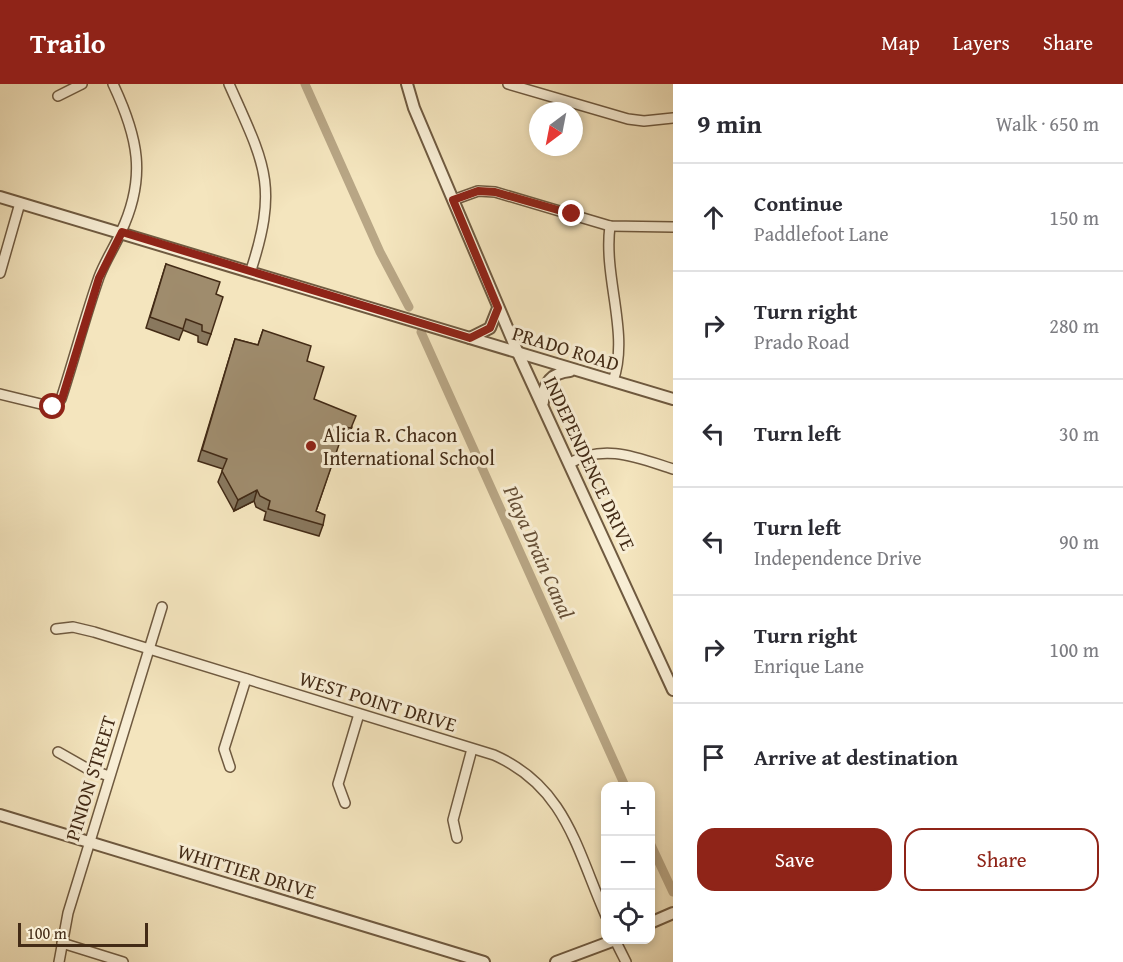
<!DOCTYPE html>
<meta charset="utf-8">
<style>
body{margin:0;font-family:"Gentium Book Plus",serif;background:#f2f2f3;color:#2b2b33}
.controls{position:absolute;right:18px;bottom:18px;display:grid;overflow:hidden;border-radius:12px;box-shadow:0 3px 9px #0003}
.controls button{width:54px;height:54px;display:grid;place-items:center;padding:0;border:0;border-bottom:2px solid #e1e1e2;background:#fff;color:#2b2b33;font:30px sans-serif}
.compass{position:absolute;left:529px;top:18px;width:54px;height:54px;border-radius:50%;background:#fff;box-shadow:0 3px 9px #0003;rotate:212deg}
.scale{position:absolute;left:18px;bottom:15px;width:130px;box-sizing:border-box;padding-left:6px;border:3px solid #432b16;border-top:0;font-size:16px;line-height:21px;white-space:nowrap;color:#432b16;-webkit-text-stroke:4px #f8eed5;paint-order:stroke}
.stop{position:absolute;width:18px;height:18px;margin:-14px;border:4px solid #8f2418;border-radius:50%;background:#fff}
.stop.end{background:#8f2418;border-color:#fff;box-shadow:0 2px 6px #0008}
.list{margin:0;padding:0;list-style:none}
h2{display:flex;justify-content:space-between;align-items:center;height:78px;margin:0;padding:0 24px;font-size:26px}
h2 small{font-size:20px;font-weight:400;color:#7c7c81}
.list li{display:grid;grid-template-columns:39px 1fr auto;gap:18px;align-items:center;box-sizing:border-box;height:108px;padding:0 24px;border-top:2px solid #e1e1e2}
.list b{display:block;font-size:22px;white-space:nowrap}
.list p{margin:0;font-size:20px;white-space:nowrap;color:#7c7c81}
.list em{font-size:20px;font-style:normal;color:#7c7c81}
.actions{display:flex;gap:12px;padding:18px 24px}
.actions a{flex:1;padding:14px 0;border:2px solid #8f2418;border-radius:18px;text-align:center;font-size:21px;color:#8f2418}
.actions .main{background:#8f2418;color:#fff}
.icon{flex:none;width:33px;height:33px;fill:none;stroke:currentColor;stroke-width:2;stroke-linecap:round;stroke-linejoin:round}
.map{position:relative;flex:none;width:673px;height:878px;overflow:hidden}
header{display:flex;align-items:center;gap:36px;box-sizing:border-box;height:84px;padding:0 30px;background:#8f2418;color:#fff}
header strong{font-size:28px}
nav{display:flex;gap:33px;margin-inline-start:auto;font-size:21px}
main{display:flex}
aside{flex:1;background:#fff}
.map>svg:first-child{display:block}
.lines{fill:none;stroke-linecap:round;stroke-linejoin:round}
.canal{stroke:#b8a685;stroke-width:9}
.minor-casing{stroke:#6f5a40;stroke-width:12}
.tertiary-casing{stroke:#6f5a40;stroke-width:14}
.minor{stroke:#f8eed5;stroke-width:9}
.tertiary{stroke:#f8eed5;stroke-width:10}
.wall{fill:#89785e;stroke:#432b16;stroke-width:1.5}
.shaded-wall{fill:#6f624c;stroke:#432b16;stroke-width:1.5}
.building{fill:#9f8c6d;stroke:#432b16;stroke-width:1.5}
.route{stroke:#8f2418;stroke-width:8}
.poi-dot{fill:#8f2418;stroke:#f8eed5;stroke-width:2}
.labels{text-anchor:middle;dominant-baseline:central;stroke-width:6;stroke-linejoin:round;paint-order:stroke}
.street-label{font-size:20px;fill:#432b16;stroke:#f8eed5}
.poi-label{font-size:20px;fill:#432b16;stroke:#f8eed5;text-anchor:start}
.water-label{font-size:21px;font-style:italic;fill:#665037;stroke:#f8eed5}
</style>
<header>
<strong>Trailo</strong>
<nav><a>Map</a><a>Layers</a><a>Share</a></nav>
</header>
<main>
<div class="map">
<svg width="673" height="878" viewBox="0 0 673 878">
<rect width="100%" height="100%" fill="#f4e5be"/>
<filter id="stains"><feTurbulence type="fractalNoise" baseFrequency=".00333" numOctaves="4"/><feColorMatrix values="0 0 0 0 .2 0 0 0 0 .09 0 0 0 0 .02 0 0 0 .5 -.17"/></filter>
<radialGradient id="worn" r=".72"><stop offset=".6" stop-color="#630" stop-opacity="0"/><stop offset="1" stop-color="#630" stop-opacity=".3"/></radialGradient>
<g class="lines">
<g class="canal">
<polyline points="305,0 380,168 409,223"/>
<polyline points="421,248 625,702"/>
<polyline points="650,759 673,808"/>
</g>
<g class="minor-casing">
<g id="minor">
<path d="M 229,0 C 264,79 279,100 251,186"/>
<polyline points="508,0 628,35 644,37 673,34"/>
<polyline points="58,12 82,0"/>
<polyline points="453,116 478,107 495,108 610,142 673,143"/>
<path d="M 610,142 C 603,194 630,250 613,297"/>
<polyline points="0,189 20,119"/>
<path d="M 0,310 L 53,323 L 61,315 C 74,275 85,233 99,193 C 105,177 114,164 121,148 C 147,93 138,53 113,0"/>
<path d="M 570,379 C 605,359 638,374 673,385"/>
<path d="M 56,545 L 73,543 L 94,548 L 494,671 C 566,703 576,764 606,832"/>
<polyline points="58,668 88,685 109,692"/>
<polyline points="230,683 224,665 246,595"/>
<polyline points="345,719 338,700 359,630"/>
<polyline points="457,754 453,736 472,665"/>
<polyline points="615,856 626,878"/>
<polyline points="62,859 123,878"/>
<polyline points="59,878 68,829 162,523"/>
</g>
</g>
<g class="tertiary-casing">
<g id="tertiary">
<polyline points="407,0 414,24 518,269 673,606"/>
<polyline points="0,113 673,315"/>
<polyline points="470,254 490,244 498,224"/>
<path d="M 543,318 C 543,299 551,289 570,287"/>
<polyline points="0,731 484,878"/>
<polyline points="650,839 673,829"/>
<polyline points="556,878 615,856"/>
</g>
</g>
<use href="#minor" class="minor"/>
<use href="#tertiary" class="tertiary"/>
</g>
<g class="wall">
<polygon points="166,180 216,210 211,250 207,261 198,258 198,252 183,246 179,256 146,244"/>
<polygon points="263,246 307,277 314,315 352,343 347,355 341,353 316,427 323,441 319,452 264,436 266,428 256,423 254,417 234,427 218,398 223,385 198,377 235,255 258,261"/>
</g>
<polygon class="shaded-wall" points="257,406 254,417 234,427 238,416"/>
<g class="building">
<polygon points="166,180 220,198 216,210 223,213 211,250 202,247 202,241 186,235 183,245 150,233"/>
<polygon points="263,246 311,262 307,277 324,283 314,315 356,332 351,344 345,343 316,427 325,431 323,441 268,425 270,417 260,412 257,406 238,416 222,387 227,375 202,366 235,255 258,261"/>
</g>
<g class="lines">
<polyline class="route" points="53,323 62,315 99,194 122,148 470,254 490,244 498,224 453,116 478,107 495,108 572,130"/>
</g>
<circle class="poi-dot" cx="311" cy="362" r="6"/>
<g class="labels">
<g class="street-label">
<text transform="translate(566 264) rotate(17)">PRADO ROAD</text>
<text transform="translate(590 379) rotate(65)">INDEPENDENCE DRIVE</text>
<text transform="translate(378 617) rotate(17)">WEST POINT DRIVE</text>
<text transform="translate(90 694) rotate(-73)">PINION STREET</text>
<text transform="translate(247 787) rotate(17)">WHITTIER DRIVE</text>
</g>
<g class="poi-label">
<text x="323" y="350">Alicia R. Chacon<tspan x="323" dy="23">International School</tspan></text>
</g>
<g class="water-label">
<text transform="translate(539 468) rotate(66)">Playa Drain Canal</text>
</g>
</g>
<rect width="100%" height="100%" filter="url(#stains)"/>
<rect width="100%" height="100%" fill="url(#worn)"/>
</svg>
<div class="controls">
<button>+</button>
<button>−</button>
<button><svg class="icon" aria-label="locate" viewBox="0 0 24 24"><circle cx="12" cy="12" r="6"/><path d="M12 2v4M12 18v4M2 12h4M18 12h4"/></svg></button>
</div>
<svg class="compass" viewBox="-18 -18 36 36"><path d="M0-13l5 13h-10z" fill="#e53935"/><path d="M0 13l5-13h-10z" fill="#7c7c81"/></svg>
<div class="scale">100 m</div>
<div class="stop" style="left:53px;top:323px"></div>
<div class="stop end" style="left:572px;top:130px"></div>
</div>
<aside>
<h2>9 min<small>Walk · 650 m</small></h2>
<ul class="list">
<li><svg class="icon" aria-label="ahead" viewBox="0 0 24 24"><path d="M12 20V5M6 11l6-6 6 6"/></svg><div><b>Continue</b><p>Paddlefoot Lane</p></div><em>150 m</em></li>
<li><svg class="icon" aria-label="right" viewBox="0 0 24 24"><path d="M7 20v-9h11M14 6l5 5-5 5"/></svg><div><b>Turn right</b><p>Prado Road</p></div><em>280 m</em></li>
<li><svg class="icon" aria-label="left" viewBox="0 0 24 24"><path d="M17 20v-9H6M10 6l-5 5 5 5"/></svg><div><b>Turn left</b></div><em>30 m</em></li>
<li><svg class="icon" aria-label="left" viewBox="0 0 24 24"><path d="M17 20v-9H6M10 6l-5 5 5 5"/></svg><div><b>Turn left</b><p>Independence Drive</p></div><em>90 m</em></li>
<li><svg class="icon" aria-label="right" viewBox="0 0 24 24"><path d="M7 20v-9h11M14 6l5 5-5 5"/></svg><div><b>Turn right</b><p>Enrique Lane</p></div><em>100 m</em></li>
<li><svg class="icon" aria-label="arrive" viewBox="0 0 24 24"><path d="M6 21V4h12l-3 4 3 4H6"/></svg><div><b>Arrive at destination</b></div></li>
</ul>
<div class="actions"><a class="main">Save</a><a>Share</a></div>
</aside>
</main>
